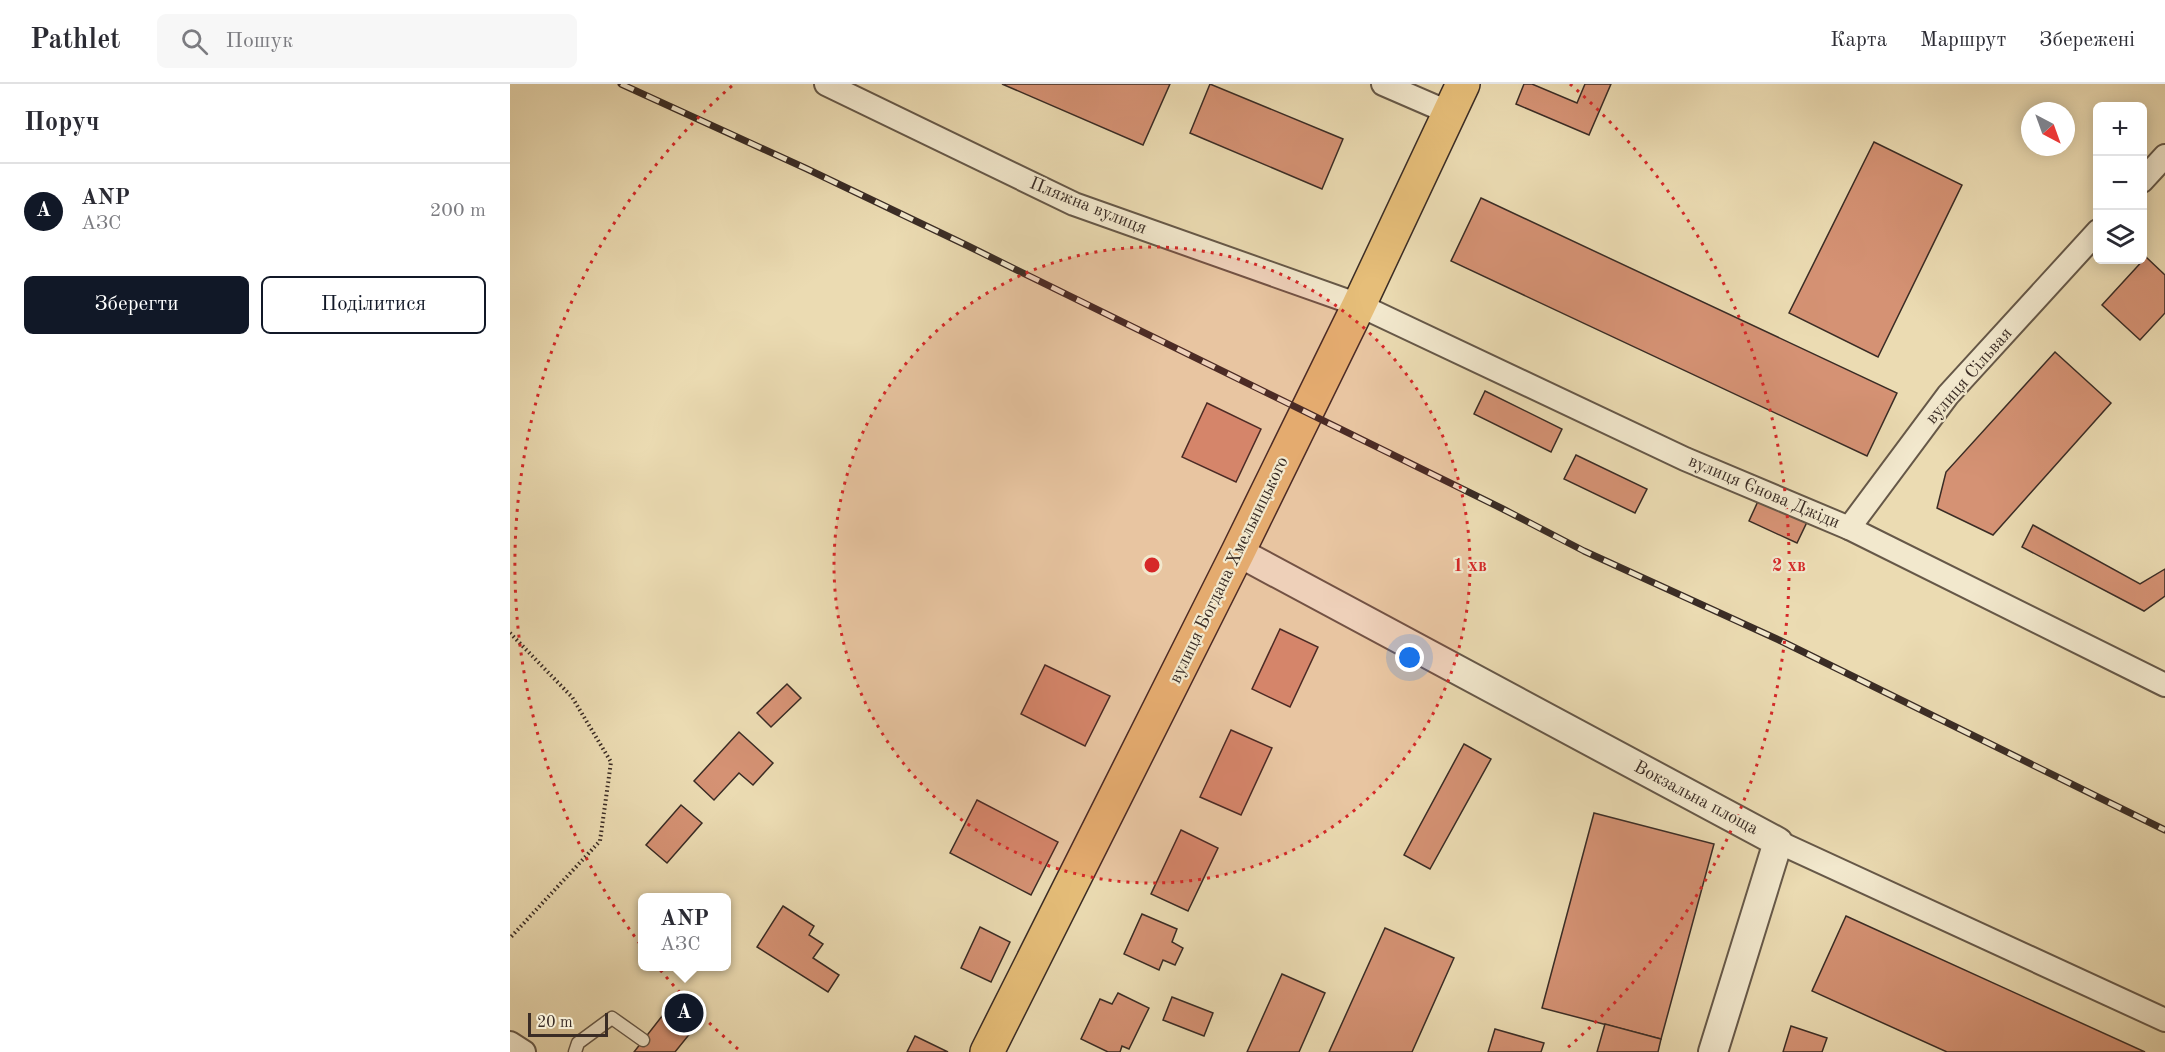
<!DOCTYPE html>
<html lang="uk">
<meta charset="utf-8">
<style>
body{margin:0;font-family:"Old Standard TT",serif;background:#f7f7f7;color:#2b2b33}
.controls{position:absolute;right:18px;top:18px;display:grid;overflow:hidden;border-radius:9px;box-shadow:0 3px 15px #0003}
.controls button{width:54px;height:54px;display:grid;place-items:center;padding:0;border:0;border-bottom:2px solid #e1e1e2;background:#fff;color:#2b2b33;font:30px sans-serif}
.compass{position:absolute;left:1511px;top:18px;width:54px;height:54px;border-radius:50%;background:#fff;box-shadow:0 3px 15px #0003;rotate:139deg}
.scale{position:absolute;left:18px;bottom:15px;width:80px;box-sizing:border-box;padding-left:6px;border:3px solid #3a2c25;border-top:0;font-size:16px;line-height:21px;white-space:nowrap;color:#3a2c25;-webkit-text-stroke:4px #f2e8cd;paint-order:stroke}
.you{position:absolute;left:900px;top:574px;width:21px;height:21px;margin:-15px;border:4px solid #fff;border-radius:50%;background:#1a73e8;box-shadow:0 0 0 9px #1a73e833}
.badge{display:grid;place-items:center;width:39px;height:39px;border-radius:50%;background:#111827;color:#fff;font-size:20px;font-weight:700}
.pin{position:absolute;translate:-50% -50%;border:3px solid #fff;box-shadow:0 2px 6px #0006}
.popup{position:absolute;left:128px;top:809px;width:93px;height:78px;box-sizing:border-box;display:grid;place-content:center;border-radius:9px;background:#fff;filter:drop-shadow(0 2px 4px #0005);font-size:20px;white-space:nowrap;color:#7c7c81}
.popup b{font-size:22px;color:#2b2b33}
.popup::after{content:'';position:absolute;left:50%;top:100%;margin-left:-12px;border:12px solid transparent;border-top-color:#fff}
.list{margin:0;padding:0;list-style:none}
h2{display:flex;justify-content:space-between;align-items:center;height:78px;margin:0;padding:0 24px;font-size:26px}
h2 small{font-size:20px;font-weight:400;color:#7c7c81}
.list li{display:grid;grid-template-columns:39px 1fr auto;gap:18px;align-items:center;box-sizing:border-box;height:96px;padding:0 24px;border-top:2px solid #e1e1e2}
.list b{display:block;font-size:22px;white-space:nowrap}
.list p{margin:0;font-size:20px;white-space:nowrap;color:#7c7c81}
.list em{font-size:20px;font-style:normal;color:#7c7c81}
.actions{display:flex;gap:12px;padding:18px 24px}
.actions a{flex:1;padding:14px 0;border:2px solid #111827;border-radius:9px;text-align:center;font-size:21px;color:#111827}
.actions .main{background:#111827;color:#fff}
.icon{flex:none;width:33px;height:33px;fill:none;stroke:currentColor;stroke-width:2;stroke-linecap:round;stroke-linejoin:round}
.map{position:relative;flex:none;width:1655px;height:968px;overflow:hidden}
header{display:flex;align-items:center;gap:36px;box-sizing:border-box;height:84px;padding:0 30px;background:#fff;border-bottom:2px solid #e1e1e2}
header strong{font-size:28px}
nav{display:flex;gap:33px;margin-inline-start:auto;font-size:21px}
.search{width:420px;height:54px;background:#f7f7f7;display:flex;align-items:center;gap:15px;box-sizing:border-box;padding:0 21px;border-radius:9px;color:#7c7c81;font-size:22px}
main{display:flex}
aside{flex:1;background:#fff}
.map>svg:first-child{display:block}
.building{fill:#d59274;stroke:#3a2c25;stroke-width:1.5}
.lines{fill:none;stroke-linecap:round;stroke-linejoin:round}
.service-casing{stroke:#665848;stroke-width:15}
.minor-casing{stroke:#665848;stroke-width:26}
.tertiary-casing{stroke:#665848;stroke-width:32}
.trunk-casing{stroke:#3a2c25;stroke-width:36}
.path{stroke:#3a2c25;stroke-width:4;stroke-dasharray:1.5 3;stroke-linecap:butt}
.service{stroke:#f2e8cd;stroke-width:12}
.minor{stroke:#f2e8cd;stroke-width:22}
.tertiary{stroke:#f2e8cd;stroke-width:28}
.trunk{stroke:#e6be79;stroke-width:33}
.rail-casing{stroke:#3a2c25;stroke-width:7}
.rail{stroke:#f2e8cd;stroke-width:4.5;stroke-dasharray:14;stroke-linecap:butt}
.ring{fill:none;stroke:#d62828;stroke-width:3;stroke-dasharray:3 6}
.labels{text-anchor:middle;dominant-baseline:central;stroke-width:4.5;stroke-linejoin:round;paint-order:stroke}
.street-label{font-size:18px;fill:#3a2c25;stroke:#f2e8cd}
.centre{fill:#d62828;stroke:#f2e8cd;stroke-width:3}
.ring-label{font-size:18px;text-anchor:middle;font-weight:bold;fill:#d62828;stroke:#f2e8cd;stroke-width:4.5;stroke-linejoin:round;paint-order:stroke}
</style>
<header>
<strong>Pathlet</strong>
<div class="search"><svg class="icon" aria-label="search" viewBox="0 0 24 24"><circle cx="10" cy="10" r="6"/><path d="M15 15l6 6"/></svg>Пошук</div>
<nav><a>Карта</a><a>Маршрут</a><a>Збережені</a></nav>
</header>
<main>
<aside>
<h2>Поруч<small></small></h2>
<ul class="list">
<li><span class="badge">A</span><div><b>ANP</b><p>АЗС</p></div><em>200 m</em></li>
</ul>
<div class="actions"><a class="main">Зберегти</a><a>Поділитися</a></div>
</aside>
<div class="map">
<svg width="1655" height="968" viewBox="0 0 1655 968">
<rect width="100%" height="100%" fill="#ebdbb2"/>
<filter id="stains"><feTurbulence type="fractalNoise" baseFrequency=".00333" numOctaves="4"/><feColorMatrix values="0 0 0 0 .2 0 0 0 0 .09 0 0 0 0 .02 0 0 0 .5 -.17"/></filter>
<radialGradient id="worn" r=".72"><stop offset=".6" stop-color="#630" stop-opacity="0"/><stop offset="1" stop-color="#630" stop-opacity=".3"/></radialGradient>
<g class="building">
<polygon points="492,0 660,0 633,61"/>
<polygon points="700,0 833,55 812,105 680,49"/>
<polygon points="1014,0 1022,0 1067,19 1075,0 1101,0 1079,51 1006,20"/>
<polygon points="1364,58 1452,101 1368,273 1279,229"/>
<polygon points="971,114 1387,309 1357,372 941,177"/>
<polygon points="1636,173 1655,191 1655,229 1630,256 1592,221"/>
<polygon points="1545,268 1601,319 1483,451 1427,424 1436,388"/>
<polygon points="975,307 1052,345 1041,368 964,330"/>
<polygon points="697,319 751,345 726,398 672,373"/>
<polygon points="1066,371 1137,405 1125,429 1054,395"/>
<polygon points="1249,415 1297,438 1287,459 1239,437"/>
<polygon points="1523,441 1630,500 1655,485 1655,512 1634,527 1512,463"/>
<polygon points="770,545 808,563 780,623 742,605"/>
<polygon points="535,581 600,612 575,662 511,630"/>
<polygon points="277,600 291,614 261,643 247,629"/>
<polygon points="721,646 762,664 731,731 690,713"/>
<polygon points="229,648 263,679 243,701 229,689 204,716 184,697"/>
<polygon points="954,660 981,675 920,785 894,771"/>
<polygon points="467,716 548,758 521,811 440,769"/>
<polygon points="171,721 192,739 157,779 136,761"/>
<polygon points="1084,729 1204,760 1151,955 1032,924"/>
<polygon points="671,746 708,764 678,827 641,810"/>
<polygon points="273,822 304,842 299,851 313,860 303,874 329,891 318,908 247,863"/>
<polygon points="632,830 667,845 662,858 673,864 665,881 653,876 649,886 614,870"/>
<polygon points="1336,832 1635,968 1437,968 1302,907"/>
<polygon points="470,843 500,858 481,898 451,884"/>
<polygon points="875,844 944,874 902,968 819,968"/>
<polygon points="772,890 815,909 789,968 737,968"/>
<polygon points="608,909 639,924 619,965 612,962 610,968 598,968 571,955 590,915 602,920"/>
<polygon points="662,913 703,929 694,952 653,936"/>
<polygon points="172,916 186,927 175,942 161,930"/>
<polygon points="156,927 182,947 165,968 124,968"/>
<polygon points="1095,940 1151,955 1148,968 1087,968"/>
<polygon points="1281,942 1317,954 1312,968 1273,968"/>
<polygon points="985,945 1034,959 1031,968 978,968"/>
<polygon points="405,952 438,968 397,968"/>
</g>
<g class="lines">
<g class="service-casing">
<polyline id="service" points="65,968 68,959 102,934 133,956"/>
</g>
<g class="minor-casing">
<g id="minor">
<polyline points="316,0 564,120 849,221 1175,375 1339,444 1655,601"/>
<polyline points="873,0 940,29"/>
<polyline points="1632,97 1655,72"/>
<polyline points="1339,444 1438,311 1588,147"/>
<polyline points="1268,758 1655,936"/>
<polyline points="0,959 14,968"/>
</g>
</g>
<g class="tertiary-casing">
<polyline id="tertiary" points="728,468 1268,758 1203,968"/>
</g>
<g class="trunk-casing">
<polyline id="trunk" points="477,968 728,468 849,221 953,0"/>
</g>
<polyline class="path" points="0,549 62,613 101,678 90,757 0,854"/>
<use href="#service" class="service"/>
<use href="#minor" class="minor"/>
<use href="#tertiary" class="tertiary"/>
<use href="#trunk" class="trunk"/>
<g class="rail-casing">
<polyline id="rail" points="111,0 295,84 456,161 993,425 1074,467 1269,556 1655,746"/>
</g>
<use href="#rail" class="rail"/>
</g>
<circle cx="642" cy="481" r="318" fill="#d62828" fill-opacity=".12"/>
<g class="ring">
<circle cx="642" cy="481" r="318"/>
<path d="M228 965A637 637 0 0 1 224 0M1060 0A637 637 0 0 1 1056 965"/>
</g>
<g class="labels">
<g class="street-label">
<text transform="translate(578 122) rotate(22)">Пляжна вулиця</text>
<text transform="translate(1459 292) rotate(-49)">вулиця Сільвая</text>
<text transform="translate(1254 408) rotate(23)">вулиця Єнова Джіди</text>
<text transform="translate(719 486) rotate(-64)">вулиця Богдана Хмельницького</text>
<text transform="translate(1186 714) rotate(28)">Вокзальна площа</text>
</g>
</g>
<circle cx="642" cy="481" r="9" class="centre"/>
<g class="ring-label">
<text x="960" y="487">1 хв</text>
<text x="1279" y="487">2 хв</text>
</g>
<rect width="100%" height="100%" filter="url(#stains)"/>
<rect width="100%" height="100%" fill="url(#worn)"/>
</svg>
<div class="controls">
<button>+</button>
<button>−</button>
<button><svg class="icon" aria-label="layers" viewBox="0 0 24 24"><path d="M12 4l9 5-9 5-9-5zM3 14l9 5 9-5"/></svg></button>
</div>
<svg class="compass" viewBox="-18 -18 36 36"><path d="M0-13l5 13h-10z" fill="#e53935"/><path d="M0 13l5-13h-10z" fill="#7c7c81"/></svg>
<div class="scale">20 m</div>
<div class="you"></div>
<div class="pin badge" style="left:174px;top:929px">A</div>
<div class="popup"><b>ANP</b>АЗС</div>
</div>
</main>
